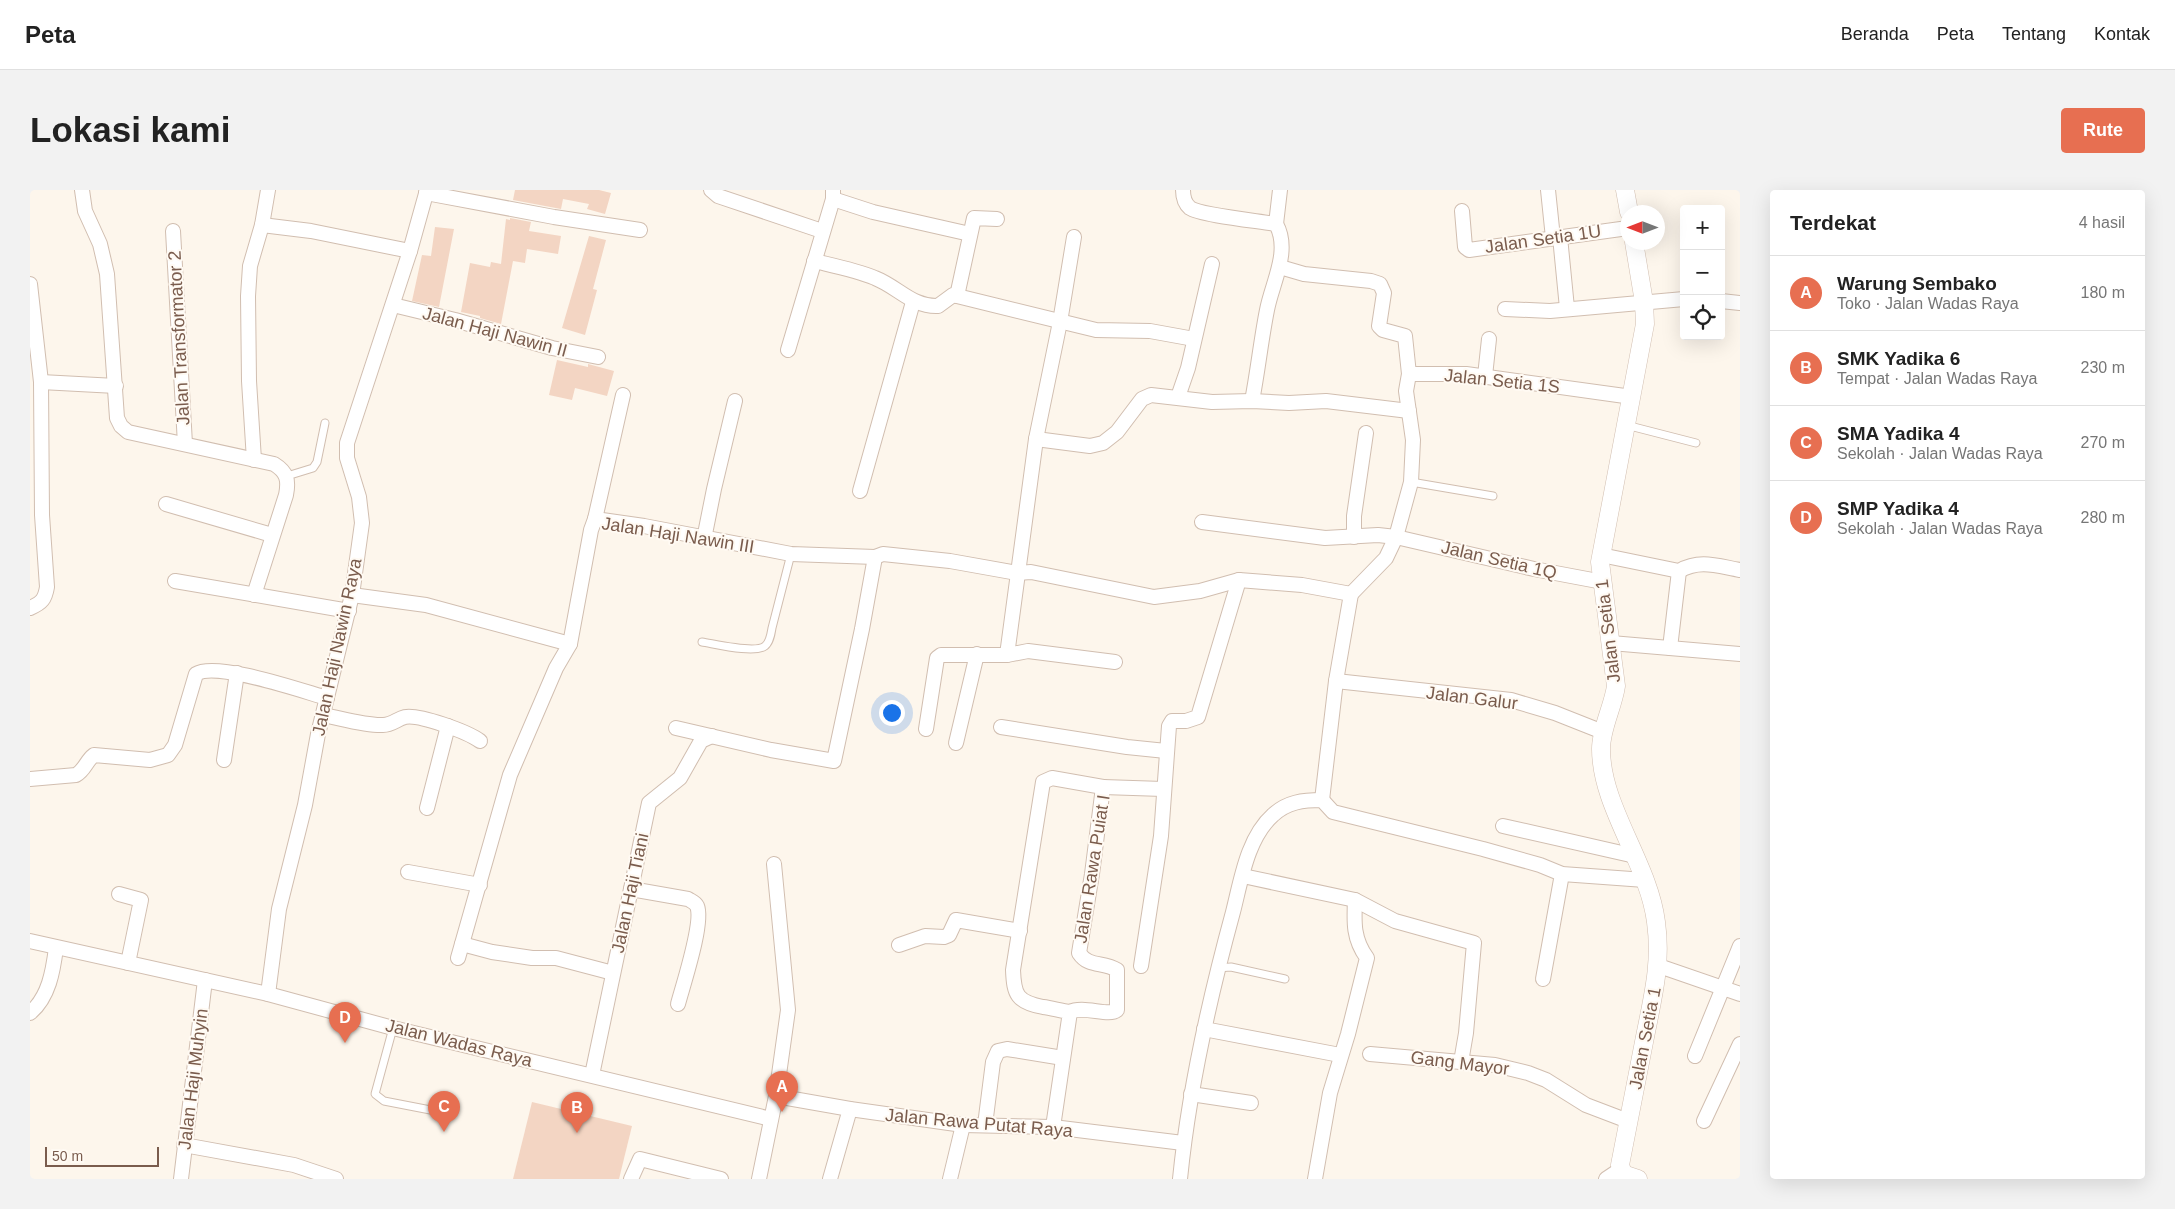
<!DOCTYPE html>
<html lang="id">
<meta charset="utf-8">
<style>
body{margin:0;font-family:Helvetica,sans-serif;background:#f2f2f2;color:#222}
.controls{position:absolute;right:15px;top:15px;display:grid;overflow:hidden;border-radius:5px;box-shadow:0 5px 20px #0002}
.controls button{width:45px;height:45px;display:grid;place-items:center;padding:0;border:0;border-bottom:1px solid #e0e0e0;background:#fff;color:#222;font:25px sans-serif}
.compass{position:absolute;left:1590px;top:15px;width:45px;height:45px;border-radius:50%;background:#fff;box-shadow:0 5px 20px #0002;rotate:270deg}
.scale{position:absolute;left:15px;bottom:12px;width:114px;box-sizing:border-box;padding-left:5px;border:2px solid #7a5c4d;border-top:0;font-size:14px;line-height:18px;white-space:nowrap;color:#7a5c4d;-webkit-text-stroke:4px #fffaf3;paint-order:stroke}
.you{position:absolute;left:861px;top:522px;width:18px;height:18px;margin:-12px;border:4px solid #fff;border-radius:50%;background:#1a73e8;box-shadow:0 0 0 8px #1a73e833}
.badge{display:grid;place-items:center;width:32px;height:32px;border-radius:50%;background:#e76f51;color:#fff;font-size:16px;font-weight:700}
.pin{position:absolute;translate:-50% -41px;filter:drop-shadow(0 1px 2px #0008)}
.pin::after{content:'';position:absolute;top:26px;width:18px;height:15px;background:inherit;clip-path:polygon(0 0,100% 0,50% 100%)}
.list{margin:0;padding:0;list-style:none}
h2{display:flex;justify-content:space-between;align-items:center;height:65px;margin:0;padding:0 20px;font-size:21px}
h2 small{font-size:16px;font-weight:400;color:#767676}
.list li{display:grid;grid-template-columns:32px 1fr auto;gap:15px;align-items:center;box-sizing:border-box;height:75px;padding:0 20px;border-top:1px solid #e0e0e0}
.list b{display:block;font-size:19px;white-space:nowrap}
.list p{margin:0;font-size:16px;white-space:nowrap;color:#767676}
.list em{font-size:16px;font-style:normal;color:#767676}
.icon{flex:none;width:28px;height:28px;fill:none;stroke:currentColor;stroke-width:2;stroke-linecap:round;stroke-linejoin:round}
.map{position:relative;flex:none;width:1710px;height:989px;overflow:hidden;border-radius:5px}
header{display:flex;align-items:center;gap:30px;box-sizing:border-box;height:70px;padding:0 25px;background:#fff;border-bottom:1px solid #e0e0e0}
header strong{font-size:24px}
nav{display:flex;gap:28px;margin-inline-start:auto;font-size:18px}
.intro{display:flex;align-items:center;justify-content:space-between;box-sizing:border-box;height:120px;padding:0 30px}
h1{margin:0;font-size:35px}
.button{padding:12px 22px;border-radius:5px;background:#e76f51;color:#fff;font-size:18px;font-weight:700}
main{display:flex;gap:30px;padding:0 30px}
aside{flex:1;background:#fff;border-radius:5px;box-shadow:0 5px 20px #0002}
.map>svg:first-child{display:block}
.building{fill:#f3d5c3}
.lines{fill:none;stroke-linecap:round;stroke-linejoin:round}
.service-casing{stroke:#d1beb0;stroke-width:9}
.minor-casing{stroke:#d1beb0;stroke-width:16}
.tertiary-casing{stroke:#d1beb0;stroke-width:19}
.service{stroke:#fff;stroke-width:7}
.minor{stroke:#fff;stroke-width:14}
.tertiary{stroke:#fff;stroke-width:18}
.labels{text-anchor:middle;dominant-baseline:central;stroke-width:4;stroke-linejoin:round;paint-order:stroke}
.street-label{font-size:18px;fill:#7a5c4d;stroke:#fffaf3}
</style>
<header>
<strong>Peta</strong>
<nav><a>Beranda</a><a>Peta</a><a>Tentang</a><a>Kontak</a></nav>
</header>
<div class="intro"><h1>Lokasi kami</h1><a class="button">Rute</a></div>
<main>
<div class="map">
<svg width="1710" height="989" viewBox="0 0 1710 989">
<rect width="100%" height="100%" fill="#fdf6ec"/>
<g class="building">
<polygon points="485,0 569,0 581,3 575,24 557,19 559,14 533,9 531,19 483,10"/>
<polygon points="480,28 501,32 499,41 531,46 528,64 497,59 495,73 483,71 471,134 450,128 450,126 431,122 440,73 460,77 461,72 471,74 476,29 480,30"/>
<polygon points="405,37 424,39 409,117 382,111 392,65 401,66"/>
<polygon points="559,46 576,50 563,99 567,100 555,145 532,138"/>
<polygon points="527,170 558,177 558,174 584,181 577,206 545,198 542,210 519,205"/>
<polygon points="502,912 602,936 589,989 483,989"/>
</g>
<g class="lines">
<g class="service-casing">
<g id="service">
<polyline points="1596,235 1666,253"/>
<polyline points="257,286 283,278 287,272 295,233"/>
<polyline points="1381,292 1463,306"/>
<path d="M 672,452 C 685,454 725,464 735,456 C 740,452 741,444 742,438 L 761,364"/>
<polyline points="1187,778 1201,777 1255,789"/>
<polyline points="363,838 345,904 354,911 421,924"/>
</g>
</g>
<g class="minor-casing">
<g id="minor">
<path d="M 52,0 L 55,21 L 70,54 L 77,84 L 87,228 L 91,236 L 98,242 L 244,274 C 257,282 259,290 256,305 L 224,405"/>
<polyline points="681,0 688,6 792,41"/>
<path d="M 1153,0 C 1153,7 1154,13 1160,18 C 1170,25 1229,31 1246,34 C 1261,61 1242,93 1237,120 C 1231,150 1228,180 1222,211"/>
<polyline points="1518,0 1523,48"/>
<polyline points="396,3 524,27 610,40"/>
<polyline points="803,9 843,22 940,44"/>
<polyline points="1432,21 1435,57 1439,60 1598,38"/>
<polyline points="1246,34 1250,0"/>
<polyline points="232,35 281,41 380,61"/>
<polyline points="143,41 155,254"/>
<polyline points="1530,47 1537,118"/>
<path d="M 784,71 C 805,76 826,80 845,88 C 868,97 882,117 908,116 L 923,105 L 927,106 L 1066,140 L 1120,141 L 1164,149"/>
<polyline points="1250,77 1274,84 1341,91 1350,94 1354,103 1349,136 1353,140 1375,146 1379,184 1376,201 1383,250 1381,292 1366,347 1356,368 1321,404"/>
<path d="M 0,94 L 11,192 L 12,325 L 17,397 C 15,409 12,413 0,418"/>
<polyline points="927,106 944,28 967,29"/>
<polyline points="1691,111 1710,113"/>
<polyline points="363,115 425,130 522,158 568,167"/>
<polyline points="1475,119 1520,121 1654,109"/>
<polyline points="758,160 803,9 803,0"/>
<polyline points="1379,184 1436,184 1602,207"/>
<polyline points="1455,186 1459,149"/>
<polyline points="11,192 86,196"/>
<polyline points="1148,207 1158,178 1182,74"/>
<polyline points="1006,249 1060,256 1073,253 1087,242 1112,209 1121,205 1182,212 1222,211 1259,213 1296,211 1379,221"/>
<polyline points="224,270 219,191 218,106 220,76 232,35 238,0"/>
<polyline points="830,301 883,112"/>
<polyline points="136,314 242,345"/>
<polyline points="565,329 614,336 761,364 845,367 853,364 920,371 987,383 1001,382 1124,407 1170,401 1209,390 1272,395 1321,404"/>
<polyline points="1172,332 1295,348 1348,345 1366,347 1504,379 1573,392"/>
<polyline points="1324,347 1324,326 1336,243"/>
<polyline points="674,349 684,299 705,211"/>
<path d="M 1571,365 L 1649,381 C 1670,369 1687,376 1710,380"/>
<polyline points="145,391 319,421"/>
<polyline points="322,405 396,415 540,454"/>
<polyline points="1581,453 1710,464"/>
<polyline points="1640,458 1649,381"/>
<polyline points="977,465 1006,249 1030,132 1044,47"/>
<polyline points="1306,491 1481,510 1525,523 1573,542"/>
<path d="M 293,525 C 310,528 336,536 353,535 C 362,535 367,529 375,527 C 389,524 438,542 450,551"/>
<polyline points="971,537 1097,557 1136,561"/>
<polyline points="646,538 741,560 804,571 832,439 845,367"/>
<polyline points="896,539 907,468 911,465 977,465 998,461 1085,472"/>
<polyline points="926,553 947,464"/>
<polyline points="194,570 207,483"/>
<path d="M 0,589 L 46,585 C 55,580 56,571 64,565 L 120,570 L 138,565 L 145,555 L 166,484 C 186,471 272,501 297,508"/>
<polyline points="1292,610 1306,491 1321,404"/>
<polyline points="397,618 418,536"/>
<polyline points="1473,636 1605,666"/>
<polyline points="378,682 450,695"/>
<polyline points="1213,686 1325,710 1365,731 1444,753 1436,843 1431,872"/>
<path d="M 601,699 L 658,709 C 661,711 665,712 667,716 C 674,732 653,795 648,814"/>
<polyline points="89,704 111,710 98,773"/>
<polyline points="0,751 238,804 363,838 741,929"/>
<polyline points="432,754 462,762 502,768 526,768 583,783"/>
<polyline points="869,755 895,746 914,747 919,745 926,730 990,741"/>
<polyline points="428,768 480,585 526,478 540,454 561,340 565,329 593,205"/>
<polyline points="1111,776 1131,646 1139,536 1142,531 1156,531 1168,527 1209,390"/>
<polyline points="1629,776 1710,804"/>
<polyline points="1513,789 1532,684"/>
<polyline points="238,804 249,719 275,615 288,544 322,405 332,333 329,307 317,268 317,253 380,61 397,0"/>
<path d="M 1040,822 C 1053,815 1079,827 1087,820 L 1087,780 C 1073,771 1059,778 1049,763 L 1062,684 L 1073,597 L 1133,599"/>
<path d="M 0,823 C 19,807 23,781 26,758"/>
<polyline points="1174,839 1310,865"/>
<polyline points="1340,864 1465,875 1498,883 1516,890 1556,915 1598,931"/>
<polyline points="1665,866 1710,756"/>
<polyline points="562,885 619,613 650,588 671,551 682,546"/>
<polyline points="1161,904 1221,913"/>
<polyline points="746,906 820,919 933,935 1023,937 1153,953"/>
<polyline points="1674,931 1710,854"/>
<polyline points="955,935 963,872 968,861 977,859 1033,868"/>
<path d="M 1023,937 L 1040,822 C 1031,821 1022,818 1013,817 C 987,812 984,805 983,780 L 1013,592 L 1022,588 L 1073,597"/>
<polyline points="154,955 264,975 306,989"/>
<polyline points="151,989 175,790"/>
<polyline points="601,989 610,969 691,989"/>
<polyline points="729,989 746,906 758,820 744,674"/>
<polyline points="800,989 820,919"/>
<polyline points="920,989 933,935"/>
<path d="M 1150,989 C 1159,898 1179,810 1203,722 C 1211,691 1217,648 1243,625 C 1257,612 1273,610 1292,610 L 1303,622 L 1453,659 L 1510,675 L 1532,684 L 1615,690"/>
<path d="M 1285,989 L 1300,903 L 1318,844 L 1337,768 C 1323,749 1324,732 1325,710"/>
<polyline points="1576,989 1591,979"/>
</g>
</g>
<g class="tertiary-casing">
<g id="tertiary">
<polyline points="1595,0 1599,22"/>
<path d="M 1604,52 L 1614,112 L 1615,134 L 1570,372 L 1586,496 C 1583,517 1571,538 1571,559 C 1571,617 1619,674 1626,732 C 1632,775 1622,810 1614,852 C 1606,893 1598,934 1590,975 L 1593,984 L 1608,989"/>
</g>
</g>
<use href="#service" class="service"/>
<use href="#minor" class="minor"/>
<use href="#tertiary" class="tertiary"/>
</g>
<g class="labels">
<g class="street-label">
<text transform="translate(1513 49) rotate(-8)">Jalan Setia 1U</text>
<text transform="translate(465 142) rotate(15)">Jalan Haji Nawin II</text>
<text transform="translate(149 148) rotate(-93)">Jalan Transformator 2</text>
<text transform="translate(1472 191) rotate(6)">Jalan Setia 1S</text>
<text transform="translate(648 345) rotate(9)">Jalan Haji Nawin III</text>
<text transform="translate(1469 370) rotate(13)">Jalan Setia 1Q</text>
<text transform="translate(1578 441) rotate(-97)">Jalan Setia 1</text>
<text transform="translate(307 457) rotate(-78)">Jalan Haji Nawin Raya</text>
<text transform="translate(1442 508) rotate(7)">Jalan Galur</text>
<text transform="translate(1062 679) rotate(-81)">Jalan Rawa Puiat I</text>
<text transform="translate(600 703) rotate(-78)">Jalan Haji Tiani</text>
<text transform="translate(1615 848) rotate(-79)">Jalan Setia 1</text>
<text transform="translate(429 853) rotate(14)">Jalan Wadas Raya</text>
<text transform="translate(1430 873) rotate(7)">Gang Mayor</text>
<text transform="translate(163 889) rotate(-83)">Jalan Haji Muhyin</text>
<text transform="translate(949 933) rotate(5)">Jalan Rawa Putat Raya</text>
</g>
</g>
</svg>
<div class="controls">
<button>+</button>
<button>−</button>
<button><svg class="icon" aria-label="locate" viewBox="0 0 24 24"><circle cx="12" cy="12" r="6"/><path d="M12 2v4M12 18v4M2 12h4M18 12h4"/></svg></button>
</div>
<svg class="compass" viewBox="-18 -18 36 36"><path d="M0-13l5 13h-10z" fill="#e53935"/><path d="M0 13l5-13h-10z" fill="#767676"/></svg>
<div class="scale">50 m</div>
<div class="you"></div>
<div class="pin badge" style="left:752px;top:922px">A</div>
<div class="pin badge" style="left:547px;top:943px">B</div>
<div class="pin badge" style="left:414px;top:942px">C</div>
<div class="pin badge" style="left:315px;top:853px">D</div>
</div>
<aside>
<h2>Terdekat<small>4 hasil</small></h2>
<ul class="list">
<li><span class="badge">A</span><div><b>Warung Sembako</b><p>Toko · Jalan Wadas Raya</p></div><em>180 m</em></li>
<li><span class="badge">B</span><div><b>SMK Yadika 6</b><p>Tempat · Jalan Wadas Raya</p></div><em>230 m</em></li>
<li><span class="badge">C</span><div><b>SMA Yadika 4</b><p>Sekolah · Jalan Wadas Raya</p></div><em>270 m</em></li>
<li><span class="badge">D</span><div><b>SMP Yadika 4</b><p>Sekolah · Jalan Wadas Raya</p></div><em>280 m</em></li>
</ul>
</aside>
</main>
